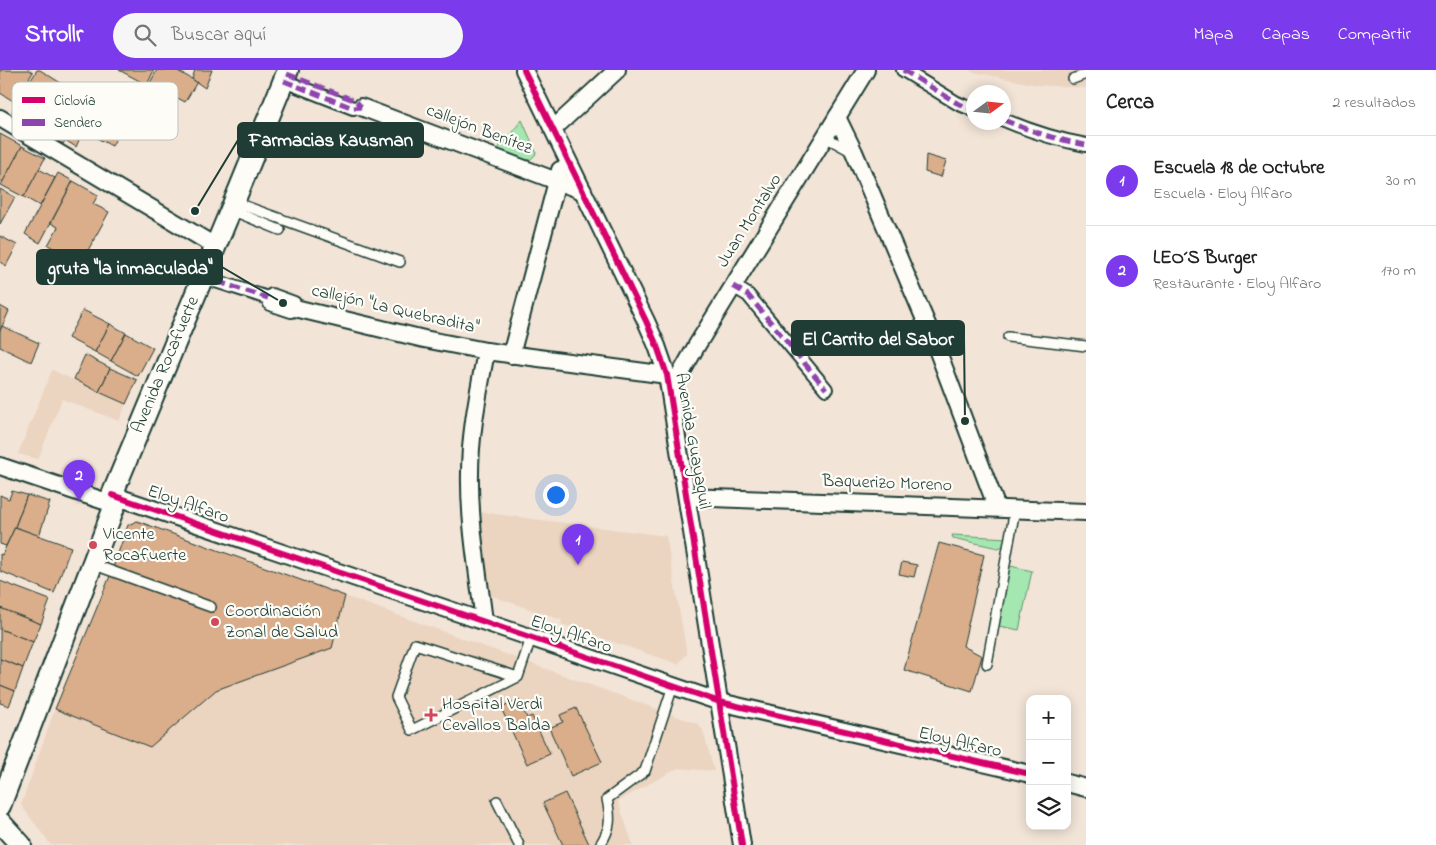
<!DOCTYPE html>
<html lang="es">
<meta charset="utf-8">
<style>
body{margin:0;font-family:"Indie Flower",sans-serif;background:#f6f6f6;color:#222}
.controls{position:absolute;right:15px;bottom:15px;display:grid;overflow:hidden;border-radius:10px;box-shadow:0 2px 12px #0003}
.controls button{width:45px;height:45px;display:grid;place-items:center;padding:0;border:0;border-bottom:1px solid #e0e0e0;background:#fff;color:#222;font:25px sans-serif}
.compass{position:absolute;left:966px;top:15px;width:45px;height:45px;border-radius:50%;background:#fff;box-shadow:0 2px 12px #0003;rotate:75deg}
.you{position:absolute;left:555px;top:424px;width:18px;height:18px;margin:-12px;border:4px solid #fff;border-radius:50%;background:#1a73e8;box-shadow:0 0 0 8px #1a73e833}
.badge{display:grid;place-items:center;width:32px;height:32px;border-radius:50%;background:#7c3aed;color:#fff;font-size:16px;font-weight:700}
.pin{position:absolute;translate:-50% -41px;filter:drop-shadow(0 1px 2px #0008)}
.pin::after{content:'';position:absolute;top:26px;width:18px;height:15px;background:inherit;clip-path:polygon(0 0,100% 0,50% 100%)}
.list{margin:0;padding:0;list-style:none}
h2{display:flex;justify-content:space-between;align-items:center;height:65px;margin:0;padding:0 20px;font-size:21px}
h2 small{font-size:16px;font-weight:400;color:#767676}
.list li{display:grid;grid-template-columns:32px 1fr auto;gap:15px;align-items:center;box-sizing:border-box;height:90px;padding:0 20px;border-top:1px solid #e0e0e0}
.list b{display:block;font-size:19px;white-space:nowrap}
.list p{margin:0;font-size:16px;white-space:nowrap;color:#767676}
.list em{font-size:16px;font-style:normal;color:#767676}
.icon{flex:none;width:28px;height:28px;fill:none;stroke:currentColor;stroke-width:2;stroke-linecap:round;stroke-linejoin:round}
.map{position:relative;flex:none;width:1086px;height:775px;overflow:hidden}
header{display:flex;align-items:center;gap:30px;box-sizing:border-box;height:70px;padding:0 25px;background:#7c3aed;color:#fff}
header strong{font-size:24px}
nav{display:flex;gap:28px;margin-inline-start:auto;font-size:18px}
.search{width:350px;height:45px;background:#f6f6f6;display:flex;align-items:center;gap:12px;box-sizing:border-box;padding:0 18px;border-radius:28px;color:#767676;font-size:19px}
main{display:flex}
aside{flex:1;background:#fff}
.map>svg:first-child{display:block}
.built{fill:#ebd4c0}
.green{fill:#a5e7b0;stroke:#629272}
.building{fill:#daad8b;stroke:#1f3d34}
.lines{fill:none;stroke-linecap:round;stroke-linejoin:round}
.service-casing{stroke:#1f3d34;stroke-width:12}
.pedestrian-casing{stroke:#1f3d34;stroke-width:16}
.minor-casing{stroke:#1f3d34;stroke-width:20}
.tertiary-casing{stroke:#1f3d34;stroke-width:24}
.service{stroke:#fdfcf7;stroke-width:9}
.pedestrian{stroke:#fdfcf7;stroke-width:12}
.minor{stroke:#fdfcf7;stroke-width:16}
.tertiary{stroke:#fdfcf7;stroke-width:20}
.quiet{stroke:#8e44ad;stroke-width:5;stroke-dasharray:10 5;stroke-linecap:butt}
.cycleway-casing{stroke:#fdfcf7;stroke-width:9}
.cycleway{stroke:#d6006c;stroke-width:6}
.poi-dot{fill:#d1495b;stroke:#fdfcf7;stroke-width:2}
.labels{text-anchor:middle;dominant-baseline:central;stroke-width:4.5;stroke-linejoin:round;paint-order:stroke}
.street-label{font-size:18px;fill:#1f3d34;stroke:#fdfcf7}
.poi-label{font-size:18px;fill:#1f3d34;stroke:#fdfcf7;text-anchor:start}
.key{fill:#fdfcf7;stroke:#bac3bc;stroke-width:1}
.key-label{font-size:14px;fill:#1f3d34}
.leader{fill:none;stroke:#1f3d34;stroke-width:2}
.callout-dot{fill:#1f3d34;stroke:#fdfcf7;stroke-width:2}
.callout{fill:#1f3d34;stroke:#1f3d34;stroke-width:2}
.callout-label{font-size:19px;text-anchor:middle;font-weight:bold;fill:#fff}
</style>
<header>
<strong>Strollr</strong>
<div class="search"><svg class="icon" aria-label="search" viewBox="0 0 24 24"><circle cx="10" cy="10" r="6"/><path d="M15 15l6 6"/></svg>Buscar aquí</div>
<nav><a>Mapa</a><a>Capas</a><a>Compartir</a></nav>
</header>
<main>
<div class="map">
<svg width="1086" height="775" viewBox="0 0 1086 775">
<rect width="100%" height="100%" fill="#f2e4d7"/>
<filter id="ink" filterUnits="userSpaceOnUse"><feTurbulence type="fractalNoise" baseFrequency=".02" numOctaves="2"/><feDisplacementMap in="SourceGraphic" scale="10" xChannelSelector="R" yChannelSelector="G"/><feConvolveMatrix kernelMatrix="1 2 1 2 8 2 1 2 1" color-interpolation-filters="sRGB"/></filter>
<g filter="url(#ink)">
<g class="built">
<polygon points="970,0 1086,0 1086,18 1038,15 969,1"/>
<polygon points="52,300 126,334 119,351 62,329 38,389 18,384"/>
<polygon points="479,442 666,466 687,584 678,594 561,554 562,550 489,525"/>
<polygon points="345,526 698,654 703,661 714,701 678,698 618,731 633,775 51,775 21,735 55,639 150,677 216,620 331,578"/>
</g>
<g class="green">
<polygon points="522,50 536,82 535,85 530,90 525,90 497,80"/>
<polygon points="952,465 1008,468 1006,475 998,478 953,468"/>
<polygon points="1002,494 1032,501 1019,560 989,554"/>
</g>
<g class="building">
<polygon points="0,0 29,0 33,2 15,32 0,23"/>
<polygon points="37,0 40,0 64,15 38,58 12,42"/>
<polygon points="119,0 154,0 147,15"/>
<polygon points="157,0 176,0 197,12 185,32 150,13"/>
<polygon points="195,0 212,0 205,18 192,9"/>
<polygon points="66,20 87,33 63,74 41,60"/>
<polygon points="110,29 131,40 112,76 91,65"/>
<polygon points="86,42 90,45 76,77 65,70 78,48 82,49"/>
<polygon points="0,64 22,76 3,112 0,110"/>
<polygon points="22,76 45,88 24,127 1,115"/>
<polygon points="926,85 946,91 941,107 925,102"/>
<polygon points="39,99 55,108 40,136 24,127"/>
<polygon points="58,103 73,111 40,173 25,164"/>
<polygon points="73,111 98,125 93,134 109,142 81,193 48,175 58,157 51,153"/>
<polygon points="0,119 15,127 0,154"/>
<polygon points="0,166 17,175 6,196 0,192"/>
<polygon points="0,236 9,241 0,261"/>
<polygon points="83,240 110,254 95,282 68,268"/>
<polygon points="110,254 126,263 111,291 95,282"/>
<polygon points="2,256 39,273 31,292 0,277 0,261"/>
<polygon points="126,263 153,278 138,306 111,291"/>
<polygon points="85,285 110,298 99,322 74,309"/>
<polygon points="110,298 137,310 126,334 99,322"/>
<polygon points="12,421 27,425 15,457 6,476 0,474 0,425 9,429"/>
<polygon points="27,425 50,432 39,466 15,457"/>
<polygon points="137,451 345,526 332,578 216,620 150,677 55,639 110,506 128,455"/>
<polygon points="15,457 71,477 54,523 0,501 0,484 2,485"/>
<polygon points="939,473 984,485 963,576 982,586 972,621 904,600"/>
<polygon points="902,492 917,495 914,507 899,504"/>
<polygon points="0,511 50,530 41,554 0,538"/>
<polygon points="0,538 41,554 33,572 0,559"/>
<polygon points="0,559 33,572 23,598 0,589"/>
<polygon points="0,589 23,598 15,621 0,615"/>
<polygon points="0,615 15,621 9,636 0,633"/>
<polygon points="519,630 527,648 532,646 550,684 527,694 501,638"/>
<polygon points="576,638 602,692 571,706 549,658 563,652 560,645"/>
<polygon points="565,723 589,774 587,775 563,775 543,733"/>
</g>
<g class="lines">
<g class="service-casing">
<g id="service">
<polyline points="1073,9 1086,4"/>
<polyline points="825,67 851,81"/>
<polyline points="234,132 400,192"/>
<polyline points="231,140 280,160"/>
<polyline points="1008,267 1086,276"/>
<polyline points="92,494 211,537"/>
<polyline points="987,594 1015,439"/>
<polyline points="518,607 412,660 396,627 415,574 518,607 531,568"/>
<polyline points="497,731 519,775"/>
<path d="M 600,775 C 611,758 611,749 607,729 L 645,701 L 673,616"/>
</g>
</g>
<g class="pedestrian-casing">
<g id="pedestrian">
<polyline points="903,0 957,33 974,40"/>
<polyline points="284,11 353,38 361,37"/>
<path d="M 1004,50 C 1030,61 1058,70 1086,75"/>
<polyline points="203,207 268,228 272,225 294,233 295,238 291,241 270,234 268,228"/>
<polyline points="733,216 748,225 826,319"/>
</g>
</g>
<g class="minor-casing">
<g id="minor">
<polyline points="524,0 646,251 657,276 667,305 742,775"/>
<polyline points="361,37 583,121"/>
<polyline points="837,47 854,82 934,271 997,438"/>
<polyline points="0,48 215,176"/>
<polyline points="553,59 617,0"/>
<polyline points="295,238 424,269 486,281 667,305"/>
<polyline points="511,285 560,100"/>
<polyline points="671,325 676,312 697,275 866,0"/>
<polyline points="0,396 104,431 112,425 720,632 1030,704"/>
<polyline points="687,427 1086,442"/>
<path d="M 484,551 C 478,502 469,452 470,403 C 470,362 479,321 486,281"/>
<polyline points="1067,713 1086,718"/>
</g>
</g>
<g class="tertiary-casing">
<g id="tertiary">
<polyline points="112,425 234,132 288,0"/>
<polyline points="0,736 118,427"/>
<polyline points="0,752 21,775"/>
</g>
</g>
<use href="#service" class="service"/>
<use href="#pedestrian" class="pedestrian"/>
<use href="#minor" class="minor"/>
<use href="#tertiary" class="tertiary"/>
<g class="quiet">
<polyline points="903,0 957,33 974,40"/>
<polyline points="287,4 356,31 361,37"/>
<polyline points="284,11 353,38 361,37"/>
<path d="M 1004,50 C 1030,61 1058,70 1086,75"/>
<polyline points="203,207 268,228"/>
<polyline points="733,216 748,225 826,319"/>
</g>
<g class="cycleway-casing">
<g id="cycleway">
<polyline points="524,0 646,251 657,276 667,305 742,775"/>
<polyline points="112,425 720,632 1030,704"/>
</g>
</g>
<use href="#cycleway" class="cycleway"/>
</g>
</g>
<g class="poi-dot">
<circle cx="93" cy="475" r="5"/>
<circle cx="215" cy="552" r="5"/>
<path d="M428.5 637.5h5v5h5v5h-5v5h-5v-5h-5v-5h5z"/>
</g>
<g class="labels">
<g class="street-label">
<text transform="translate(479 60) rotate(21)">callejón Benítez</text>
<text transform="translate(750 151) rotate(-58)">Juan Montalvo</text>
<text transform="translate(395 240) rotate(13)">callejón "La Quebradita"</text>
<text transform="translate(166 295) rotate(-67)">Avenida Rocafuerte</text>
<text transform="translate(692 371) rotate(80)">Avenida Guayaquil</text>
<text transform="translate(887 414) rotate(2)">Baquerizo Moreno</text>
<text transform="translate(188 435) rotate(19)">Eloy Alfaro</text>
<text transform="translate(571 565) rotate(19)">Eloy Alfaro</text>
<text transform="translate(960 673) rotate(13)">Eloy Alfaro</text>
</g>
<g class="poi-label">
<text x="103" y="465">Vicente<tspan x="103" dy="21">Rocafuerte</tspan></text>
<text x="225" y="542">Coordinación<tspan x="225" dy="21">Zonal de Salud</tspan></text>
<text x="442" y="635">Hospital Verdi<tspan x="442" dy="21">Cevallos Balda</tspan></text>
</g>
</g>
<rect x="12" y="12" width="166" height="58" rx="8" class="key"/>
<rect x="22" y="27" width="23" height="6" fill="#d6006c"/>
<rect x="22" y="49" width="23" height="7" fill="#8e44ad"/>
<g class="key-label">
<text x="54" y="35">Ciclovía</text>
<text x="54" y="57">Sendero</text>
</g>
<path class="leader" d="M195 141L238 70M283 233L222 197M965 351L964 268"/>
<g class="callout-dot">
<circle cx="195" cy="141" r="5"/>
<circle cx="283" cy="233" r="5"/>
<circle cx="965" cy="351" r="5"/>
</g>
<g class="callout">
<rect x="238" y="53" width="185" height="34" rx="5"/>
<rect x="37" y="180" width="185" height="34" rx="5"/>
<rect x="792" y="251" width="172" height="34" rx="5"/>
</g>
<g class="callout-label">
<text x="331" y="76">Farmacias Kausman</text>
<text x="130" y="204">gruta "la inmaculada"</text>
<text x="878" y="275">El Carrito del Sabor</text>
</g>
</svg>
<div class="controls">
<button>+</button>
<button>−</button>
<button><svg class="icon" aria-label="layers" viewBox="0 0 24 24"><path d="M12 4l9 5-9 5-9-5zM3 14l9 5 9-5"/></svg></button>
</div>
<svg class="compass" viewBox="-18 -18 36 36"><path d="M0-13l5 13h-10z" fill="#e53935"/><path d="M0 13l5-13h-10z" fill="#767676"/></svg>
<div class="you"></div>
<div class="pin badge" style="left:578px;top:495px">1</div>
<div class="pin badge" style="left:79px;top:431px">2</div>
</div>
<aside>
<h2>Cerca<small>2 resultados</small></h2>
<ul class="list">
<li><span class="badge">1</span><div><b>Escuela 18 de Octubre</b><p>Escuela · Eloy Alfaro</p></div><em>30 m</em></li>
<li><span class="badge">2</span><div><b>LEO´S Burger</b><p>Restaurante · Eloy Alfaro</p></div><em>170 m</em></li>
</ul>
</aside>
</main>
